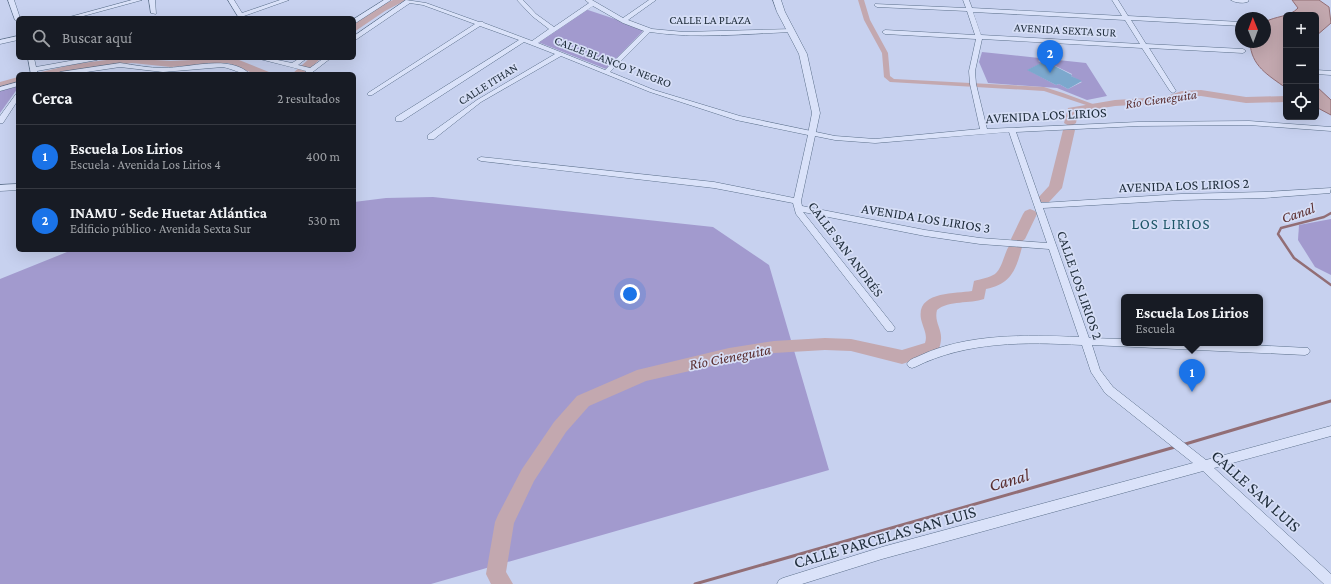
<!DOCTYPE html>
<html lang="es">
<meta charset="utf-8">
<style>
body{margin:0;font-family:"Crimson Pro",serif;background:#20242c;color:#f1f3f6}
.controls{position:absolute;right:12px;top:12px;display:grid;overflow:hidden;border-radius:6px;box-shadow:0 4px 16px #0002}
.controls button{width:36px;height:36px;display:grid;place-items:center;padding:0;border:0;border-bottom:1px solid #363941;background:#171b24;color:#f1f3f6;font:20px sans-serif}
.compass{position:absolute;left:1235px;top:12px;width:36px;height:36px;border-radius:50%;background:#171b24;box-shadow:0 4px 16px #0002;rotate:359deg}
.you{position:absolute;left:630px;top:294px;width:14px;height:14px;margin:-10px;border:3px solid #fff;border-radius:50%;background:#1a73e8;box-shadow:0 0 0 6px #1a73e833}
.badge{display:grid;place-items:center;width:26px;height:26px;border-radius:50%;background:#1a73e8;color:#fff;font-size:13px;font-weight:700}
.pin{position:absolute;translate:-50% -33px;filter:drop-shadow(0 1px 2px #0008)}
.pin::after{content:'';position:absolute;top:21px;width:14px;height:12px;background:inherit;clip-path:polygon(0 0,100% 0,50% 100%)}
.popup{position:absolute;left:1121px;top:294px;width:142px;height:52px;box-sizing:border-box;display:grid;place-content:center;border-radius:6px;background:#171b24;filter:drop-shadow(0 1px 3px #0005);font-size:13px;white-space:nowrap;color:#9ea1a6}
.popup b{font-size:15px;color:#f1f3f6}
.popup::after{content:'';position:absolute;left:50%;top:100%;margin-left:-8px;border:8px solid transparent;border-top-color:#171b24}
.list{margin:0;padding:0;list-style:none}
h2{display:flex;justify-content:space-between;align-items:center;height:52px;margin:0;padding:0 16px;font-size:17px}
h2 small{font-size:13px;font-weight:400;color:#9ea1a6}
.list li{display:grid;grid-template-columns:26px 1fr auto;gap:12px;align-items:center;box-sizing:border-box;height:64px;padding:0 16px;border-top:1px solid #363941}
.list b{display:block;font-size:15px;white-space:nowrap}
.list p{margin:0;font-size:13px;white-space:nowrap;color:#9ea1a6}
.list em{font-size:13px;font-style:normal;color:#9ea1a6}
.icon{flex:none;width:22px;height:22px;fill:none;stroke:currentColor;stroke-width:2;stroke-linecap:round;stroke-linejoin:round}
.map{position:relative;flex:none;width:1331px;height:584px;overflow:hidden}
.search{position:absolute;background:#171b24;box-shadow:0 4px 16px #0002;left:16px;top:16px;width:340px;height:44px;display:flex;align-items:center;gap:10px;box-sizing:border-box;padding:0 14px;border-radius:6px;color:#9ea1a6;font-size:15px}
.panel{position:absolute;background:#171b24;box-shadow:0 4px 16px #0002;left:16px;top:72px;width:340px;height:180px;border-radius:6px}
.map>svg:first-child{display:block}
.green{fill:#a29ace;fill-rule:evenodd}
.water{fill:#c3a8af;stroke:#926e75}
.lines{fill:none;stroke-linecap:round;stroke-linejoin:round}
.stream-far1{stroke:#926e75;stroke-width:2.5}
.stream{stroke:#926e75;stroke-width:3}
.canal{fill:#c3a8af;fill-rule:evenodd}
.river{fill:#c3a8af;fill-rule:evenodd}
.building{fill:#7ca8cd}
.minor-casing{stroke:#5c708b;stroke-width:1}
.tertiary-casing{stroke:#5c708b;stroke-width:1}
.minor{fill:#dae2f9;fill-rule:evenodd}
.tertiary{fill:#dae2f9;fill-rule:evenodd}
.labels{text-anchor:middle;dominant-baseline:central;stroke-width:3.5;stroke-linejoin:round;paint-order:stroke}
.far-street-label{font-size:12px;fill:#1f2d3b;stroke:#d6def6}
.far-water-label{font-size:13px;font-style:italic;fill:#5b2f30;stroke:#d6def6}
.street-label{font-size:14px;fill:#1f2d3b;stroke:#d6def6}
.water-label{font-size:15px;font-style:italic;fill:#5b2f30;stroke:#d6def6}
.neighbourhood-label{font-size:15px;letter-spacing:1px;fill:#1e5668;stroke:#d6def6}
.near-street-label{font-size:17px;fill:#1f2d3b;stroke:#d6def6}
.near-water-label{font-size:18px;font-style:italic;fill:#5b2f30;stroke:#d6def6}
</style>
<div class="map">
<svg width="1331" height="584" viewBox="0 0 1331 584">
<rect width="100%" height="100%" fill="#c7d1ef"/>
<g class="green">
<polygon points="585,9 645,29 606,69 538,42"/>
<path d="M 982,52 L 1086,63 L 1107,96 L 1087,100 L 1057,88 L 988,83 L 979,62 ZM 1041,59 L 1072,74 L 1071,76 L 1082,82 L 1068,89 L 1059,84 L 1056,85 L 1028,70 L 1042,63 L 1038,61 Z"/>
<polygon points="18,86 18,88 0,113 0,91"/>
<polygon points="433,197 713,227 769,265 829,470 431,584 0,584 0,279 72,250 354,250 354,202 386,198"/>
<polygon points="1331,219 1331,275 1315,267 1298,240 1299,225"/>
</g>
<g class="water">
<path d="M 1292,0 L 1319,0 L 1329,7 L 1331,23 L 1316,36 L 1316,15 L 1286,15 L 1286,88 C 1268,75 1251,66 1250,42 L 1265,42 L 1265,22 C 1275,16 1290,17 1298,8 Z"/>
<polygon points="1316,86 1331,100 1331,115 1316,107"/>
</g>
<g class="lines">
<polyline class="stream-far1" points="1331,213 1324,217 1281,228 1278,234 1294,258 1331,285"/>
<g class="stream">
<polyline points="1182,445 1331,401"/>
<polyline points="695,584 1175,447"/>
</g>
<polygon class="canal" points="858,0 864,0 870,20 888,53 890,76 894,79 1044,87 1063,93 1101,107 1099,108 1095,108 1044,91 890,82 884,77 882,53 864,20"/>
<g class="river">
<polygon points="393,0 406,0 385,11 354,32 354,24 377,7"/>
<polygon points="122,58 171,61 234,58 269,72 271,74 255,74 228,63 171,67 132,63 59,74 39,74 41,72 75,64"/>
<polygon points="310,58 321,58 305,74 292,74"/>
<polygon points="18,77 18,84 0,89 0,82"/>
<polygon points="1201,90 1246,97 1286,96 1286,102 1246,103 1201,96 1184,97 1166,103 1115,106 1078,112 1076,123 1070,127 1075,130 1062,188 1049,202 1039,202 1037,199 1049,186 1063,130 1069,126 1064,123 1068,108 1115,100 1164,97 1182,91"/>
<path d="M 1030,209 L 1035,211 L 1037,214 L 1025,239 L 1020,243 L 1022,247 C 1016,270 1011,284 986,289 L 984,299 C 970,304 949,300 937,310 C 933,326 948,331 937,353 L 902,364 L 851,351 L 825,350 L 774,353 L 729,362 L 646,381 L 589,406 L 566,432 L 534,481 L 514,523 L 506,572 L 513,584 L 491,584 L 486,574 L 495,522 L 498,515 L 522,469 L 554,422 L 577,396 L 637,370 L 729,348 L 774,341 L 825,338 L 851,339 L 902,350 L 925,343 C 928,335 923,328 921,319 C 916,291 955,294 972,291 L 974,281 C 980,279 989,278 995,274 C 1004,267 1005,245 1013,243 L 1011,239 L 1023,214 L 1025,211 Z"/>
</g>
</g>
<polygon class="building" points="1045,61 1072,75 1071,76 1082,81 1068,89 1059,84 1056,85 1027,70"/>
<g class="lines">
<g class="minor-casing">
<g id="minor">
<polygon points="8,0 14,0 20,18 18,18 18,22 15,20"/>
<polygon points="132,0 142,0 76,18 66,18"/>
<polygon points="149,0 155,0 156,14 151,13"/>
<polygon points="228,0 234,0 242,13 280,0 289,0 244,16 245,18 239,18"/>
<polygon points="384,0 391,0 354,24 354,19"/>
<path d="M 406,0 L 426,3 L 479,22 L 483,22 L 484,23 L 532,41 L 549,29 L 532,16 L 517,0 L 523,0 L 536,14 L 554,27 L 589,3 L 585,0 L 592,0 L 623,18 L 649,0 L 656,0 L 628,20 L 652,29 L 684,32 L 793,29 L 793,31 L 791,32 C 744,34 697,39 650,32 L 610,72 L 654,90 L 740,116 L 835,136 L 875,139 L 980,129 L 970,84 L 969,71 L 976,39 L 885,34 L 882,32 L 885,30 L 975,35 L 967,11 L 877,7 L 874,5 L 875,4 L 966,8 L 963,0 L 969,0 L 972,8 L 1122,16 L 1112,0 L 1118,0 L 1128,16 L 1241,22 L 1241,26 L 1131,20 L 1146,44 L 1243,49 L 1246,51 L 1243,53 L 1149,48 L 1176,91 L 1173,93 L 1170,91 L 1142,48 L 982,39 L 975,71 L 976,84 L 987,129 L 1138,122 L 1249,121 L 1331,127 L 1331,131 L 1249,125 L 1138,126 L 1016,132 L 1041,203 L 1181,194 L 1264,192 L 1331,188 L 1330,193 L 1264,198 L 1181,200 L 1043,208 L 1089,338 L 1124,339 L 1124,343 L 1212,343 L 1308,348 L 1310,351 L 1308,354 L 1305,355 L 1092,345 L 1100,370 L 1113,387 L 1206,460 L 1331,426 L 1331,436 L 1214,468 L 1331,574 L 1331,584 L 1324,584 L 1203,471 L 882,559 L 802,584 L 777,584 L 779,580 L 783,578 L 882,547 L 1193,463 L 1105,393 L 1091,372 L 1082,345 C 1026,342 967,341 915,367 L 912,368 L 909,367 L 907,364 C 909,359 915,358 919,356 C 967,333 1027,335 1079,337 L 1049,249 L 980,244 L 925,236 L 803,212 L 893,325 L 895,328 L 893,331 L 887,331 L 796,214 L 793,203 L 714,188 L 481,161 L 477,159 L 481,157 L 714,182 L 794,198 L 808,135 L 736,120 L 650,92 L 561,56 L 481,102 L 434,139 L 428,139 L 428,135 L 477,100 L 555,54 L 524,42 L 402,121 L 396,121 L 396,117 L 519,40 L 480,26 L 372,95 L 368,95 L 368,93 L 475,24 L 423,5 L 410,3 L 354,41 L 354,36 ZM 593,6 L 623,23 L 644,31 L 605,70 L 538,43 ZM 973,12 L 1125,20 L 1140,44 L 981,35 ZM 1009,132 L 1047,243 L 980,238 L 925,230 L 802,206 L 801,201 L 815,136 L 835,140 L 875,143 Z"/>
<path d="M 1231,0 L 1248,0 L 1249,1 C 1245,4 1235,3 1231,0 Z"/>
<polygon points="18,36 18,40 0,44 0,40"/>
<polygon points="28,58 34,58 36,67 86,58 100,58 97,60 37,71 37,74 31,74"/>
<polygon points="256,58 268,58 292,63 300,58 307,58 298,65 310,68 324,58 331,58 314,71 310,74 304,74 306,71"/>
<path d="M 120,63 C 134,65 149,68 163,68 C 190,68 229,54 250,74 C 240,74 233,69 223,67 L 163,72 L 120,67 L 73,74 L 57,74 L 60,72 Z"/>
<polygon points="1316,70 1331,71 1331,75 1316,74"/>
<polygon points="18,82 18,86 0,91 0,87"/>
<polygon points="18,93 18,100 3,123 0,123 0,116 16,94"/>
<polygon points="18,184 18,190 0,191 0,185"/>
</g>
</g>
<g class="tertiary-casing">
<polygon id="tertiary" points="773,0 781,0 785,12 807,54 820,113 815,136 812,137 808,134 812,113 799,54 777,12"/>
</g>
<use href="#minor" class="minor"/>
<use href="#tertiary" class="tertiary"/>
</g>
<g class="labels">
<g class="far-street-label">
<text x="710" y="20">CALLE LA PLAZA</text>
<text transform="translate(1065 30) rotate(3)">AVENIDA SEXTA SUR</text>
<text transform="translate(613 62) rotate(21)">CALLE BLANCO Y NEGRO</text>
<text transform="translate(488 84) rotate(-32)">CALLE ITHAN</text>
</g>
<g class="far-water-label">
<text transform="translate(1161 99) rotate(-8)">Río Cieneguita</text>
</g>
<g class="street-label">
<text transform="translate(1046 115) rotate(-3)">AVENIDA LOS LIRIOS</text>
<text transform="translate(1184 185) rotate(-2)">AVENIDA LOS LIRIOS 2</text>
<text transform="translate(926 218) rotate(9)">AVENIDA LOS LIRIOS 3</text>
<text transform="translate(846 249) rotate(53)">CALLE SAN ANDRÉS</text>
<text transform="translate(1080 285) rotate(71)">CALLE LOS LIRIOS 2</text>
</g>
<g class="water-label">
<text transform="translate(1298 213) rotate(-19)">Canal</text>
<text transform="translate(730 357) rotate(-11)">Río Cieneguita</text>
</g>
<g class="neighbourhood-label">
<text x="1171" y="224">LOS LIRIOS</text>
</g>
<g class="near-street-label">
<text transform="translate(1256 491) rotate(42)">CALLE SAN LUIS</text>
<text transform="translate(885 537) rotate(-16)">CALLE PARCELAS SAN LUIS</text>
</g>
<g class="near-water-label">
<text transform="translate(1009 480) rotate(-16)">Canal</text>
</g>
</g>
</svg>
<div class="controls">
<button>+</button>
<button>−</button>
<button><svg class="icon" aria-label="locate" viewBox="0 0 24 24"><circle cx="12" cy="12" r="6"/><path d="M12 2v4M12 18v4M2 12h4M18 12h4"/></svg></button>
</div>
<svg class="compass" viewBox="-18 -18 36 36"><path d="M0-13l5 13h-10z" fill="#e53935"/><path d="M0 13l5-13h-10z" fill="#9ea1a6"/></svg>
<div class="you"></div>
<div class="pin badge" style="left:1192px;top:392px">1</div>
<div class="popup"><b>Escuela Los Lirios</b>Escuela</div>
<div class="pin badge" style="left:1050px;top:73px">2</div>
<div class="search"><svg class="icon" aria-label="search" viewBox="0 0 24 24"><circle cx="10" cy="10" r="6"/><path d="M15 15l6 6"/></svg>Buscar aquí</div>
<section class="panel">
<h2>Cerca<small>2 resultados</small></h2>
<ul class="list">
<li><span class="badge">1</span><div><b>Escuela Los Lirios</b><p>Escuela · Avenida Los Lirios 4</p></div><em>400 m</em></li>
<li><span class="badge">2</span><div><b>INAMU - Sede Huetar Atlántica</b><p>Edificio público · Avenida Sexta Sur</p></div><em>530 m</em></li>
</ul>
</section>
</div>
